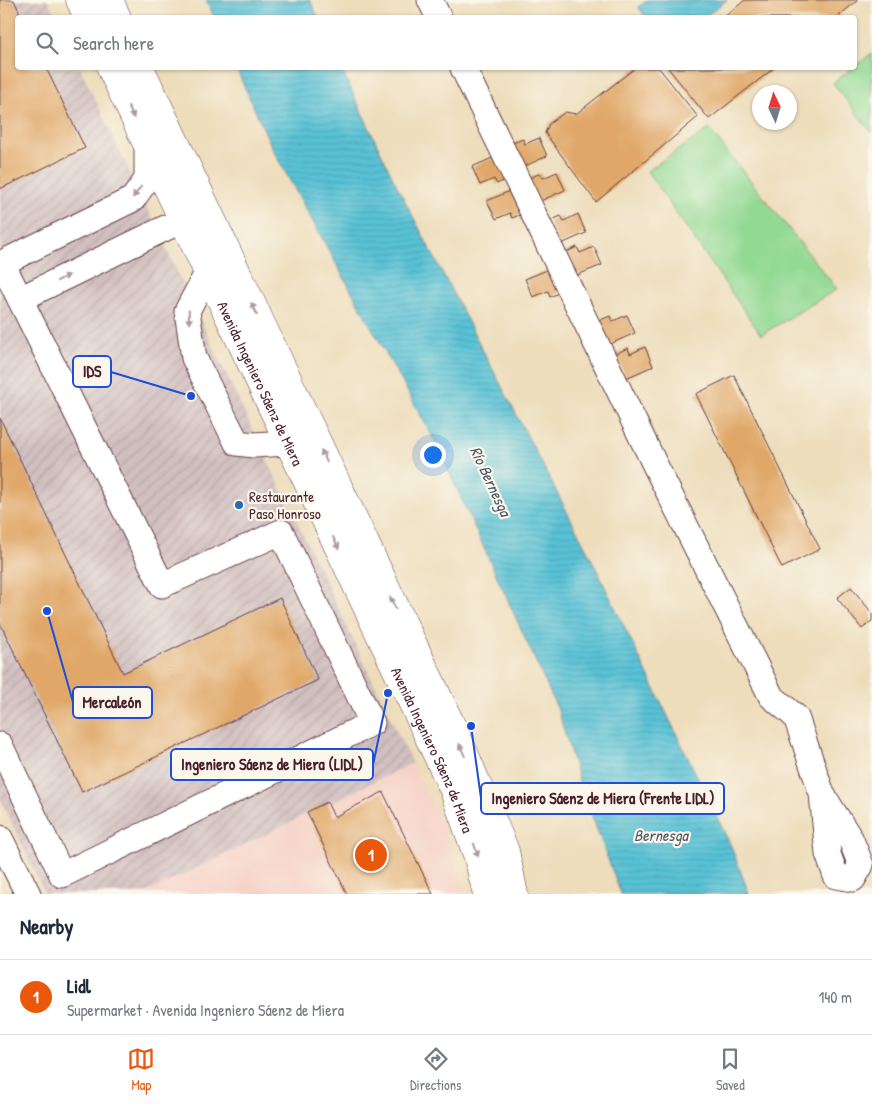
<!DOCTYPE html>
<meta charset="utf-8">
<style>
body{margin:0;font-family:"Patrick Hand",sans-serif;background:#f6f6f7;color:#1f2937}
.compass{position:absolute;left:752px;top:85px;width:45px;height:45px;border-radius:50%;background:#fff;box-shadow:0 1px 4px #0004;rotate:356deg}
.you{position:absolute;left:432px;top:454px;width:18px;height:18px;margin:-12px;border:4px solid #fff;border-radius:50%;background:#1a73e8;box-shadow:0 0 0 8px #1a73e833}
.badge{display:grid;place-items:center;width:32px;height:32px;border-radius:50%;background:#ea580c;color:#fff;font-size:16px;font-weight:700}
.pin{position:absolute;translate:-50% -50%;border:2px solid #fff;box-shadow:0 1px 5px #0006}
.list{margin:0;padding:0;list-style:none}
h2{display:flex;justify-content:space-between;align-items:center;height:65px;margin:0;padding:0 20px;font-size:21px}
h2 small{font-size:16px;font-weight:400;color:#747a83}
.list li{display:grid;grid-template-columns:32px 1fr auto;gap:15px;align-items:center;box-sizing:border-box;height:75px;padding:0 20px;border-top:1px solid #e0e1e3}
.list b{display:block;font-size:19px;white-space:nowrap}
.list p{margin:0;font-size:16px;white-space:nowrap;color:#747a83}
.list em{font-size:16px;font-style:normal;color:#747a83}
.icon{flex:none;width:28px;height:28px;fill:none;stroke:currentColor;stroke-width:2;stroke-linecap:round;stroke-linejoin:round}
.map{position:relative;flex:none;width:872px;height:894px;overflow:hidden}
.search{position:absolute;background:#fff;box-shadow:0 1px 4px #0004;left:15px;right:15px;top:15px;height:55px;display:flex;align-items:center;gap:12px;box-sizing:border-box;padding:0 18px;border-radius:5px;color:#747a83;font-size:19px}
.sheet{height:140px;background:#fff}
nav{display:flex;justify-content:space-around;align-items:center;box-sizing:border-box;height:70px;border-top:1px solid #e0e1e3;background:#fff;font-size:14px;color:#747a83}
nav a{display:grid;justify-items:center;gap:2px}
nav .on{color:#ea580c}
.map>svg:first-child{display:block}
.built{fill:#f6d1c5}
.industrial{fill:url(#industrial-furrows)}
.green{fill:#92d993;stroke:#6e7c5f}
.water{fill:url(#water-rules);stroke:#527080}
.building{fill:#e0a768}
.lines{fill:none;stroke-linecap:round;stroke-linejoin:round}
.minor-casing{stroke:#623c41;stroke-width:27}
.major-casing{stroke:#623c41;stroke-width:29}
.minor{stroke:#fff;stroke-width:25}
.major{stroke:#fff;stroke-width:28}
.oneway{fill:#ae9aa0}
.poi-dot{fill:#1f6fb2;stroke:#fbf7ec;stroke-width:2}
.labels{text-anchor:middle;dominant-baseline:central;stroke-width:4.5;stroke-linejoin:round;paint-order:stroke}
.street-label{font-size:15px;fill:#4a1f2b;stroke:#fbf7ec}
.poi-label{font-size:15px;fill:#4a1f2b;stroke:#fbf7ec;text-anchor:start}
.water-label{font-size:16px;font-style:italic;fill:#4f5866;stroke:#fbf7ec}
.leader{fill:none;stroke:#1d4ed8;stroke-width:2}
.callout-dot{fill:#1d4ed8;stroke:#fbf7ec;stroke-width:2}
.callout{fill:#fbf7ec;stroke:#1d4ed8;stroke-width:2}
.callout-label{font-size:16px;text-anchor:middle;font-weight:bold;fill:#4a1f2b}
</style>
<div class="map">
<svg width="872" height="894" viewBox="0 0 872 894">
<defs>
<pattern id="industrial-furrows" width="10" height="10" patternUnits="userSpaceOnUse" patternTransform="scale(1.25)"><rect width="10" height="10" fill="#d1bfbf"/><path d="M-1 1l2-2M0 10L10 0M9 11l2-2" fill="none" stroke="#b5a4a4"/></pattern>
<pattern id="water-rules" width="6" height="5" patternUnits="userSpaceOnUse" patternTransform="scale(1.25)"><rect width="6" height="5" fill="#59c2d5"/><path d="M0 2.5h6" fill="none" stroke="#4fa6b7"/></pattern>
</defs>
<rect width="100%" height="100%" fill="#fbf7ec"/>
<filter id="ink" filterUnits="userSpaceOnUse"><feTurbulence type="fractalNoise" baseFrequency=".02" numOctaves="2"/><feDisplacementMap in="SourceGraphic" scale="10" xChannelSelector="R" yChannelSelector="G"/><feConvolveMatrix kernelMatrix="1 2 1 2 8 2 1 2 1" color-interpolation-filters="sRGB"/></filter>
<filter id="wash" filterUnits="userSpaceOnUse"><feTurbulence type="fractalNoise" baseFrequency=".0096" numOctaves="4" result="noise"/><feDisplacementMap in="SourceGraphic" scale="20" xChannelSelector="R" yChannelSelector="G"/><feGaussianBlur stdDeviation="1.12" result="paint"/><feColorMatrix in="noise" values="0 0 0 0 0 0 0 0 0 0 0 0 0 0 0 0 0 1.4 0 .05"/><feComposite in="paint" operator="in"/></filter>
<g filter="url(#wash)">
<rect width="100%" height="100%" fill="#edddbb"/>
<polygon class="built" points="412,763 441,822 466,894 143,894"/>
<polygon class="industrial" points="0,0 48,0 56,17 18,18 18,68 80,68 412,763 143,894 45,894 0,798"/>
<g class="green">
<polygon points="872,53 872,133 833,83"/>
<polygon points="709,129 837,289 761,335 647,171"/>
</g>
<g class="water">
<polygon points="206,0 310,0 318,17 214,17"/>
<polygon points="648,0 727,0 704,17 646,17 638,7"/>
<polygon points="236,68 341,68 394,180 588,552 731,846 749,894 621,894 579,781 558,710 435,441 274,152"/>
</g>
<g id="blocks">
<g class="building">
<polygon points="0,0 14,0 22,18 18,18 18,68 46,68 85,148 0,189"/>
<polygon points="745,0 858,0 836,18 723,18"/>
<polygon points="635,68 659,68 698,117 596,202 545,133 549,124 565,112 576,114"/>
<polygon points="668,68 774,68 709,119"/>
<polygon points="539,138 547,156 521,168 510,144 523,139 525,144"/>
<polygon points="499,155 509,178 497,184 494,179 480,185 472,167"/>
<polygon points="557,172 565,190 538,202 528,179 540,173 543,178"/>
<polygon points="514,189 525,213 512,218 510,213 496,219 487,201"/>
<polygon points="578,214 586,233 559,245 549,221 561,216 564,221"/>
<polygon points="577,247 580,253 594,247 602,265 575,276 565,253"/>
<polygon points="552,268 563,291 550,297 548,291 533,297 525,279"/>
<polygon points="627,315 635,333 608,345 598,321 610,316 613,321"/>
<polygon points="645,347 653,366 626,378 615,354 628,348 630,354"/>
<polygon points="734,375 820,549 782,568 696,394"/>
<polygon points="0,418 123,673 280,598 318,680 82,792 0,623"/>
<polygon points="851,587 872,613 872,621 862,629 837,598"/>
<polygon points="383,792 433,894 347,894 307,812 327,802 334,817"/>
</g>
</g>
</g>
<g filter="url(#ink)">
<use href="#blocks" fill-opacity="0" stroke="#623c41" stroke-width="1"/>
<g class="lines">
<g class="minor-casing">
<g id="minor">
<polyline points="430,0 439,18"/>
<polyline points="463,68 655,465 771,696 796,717 822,794 828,854 836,876 853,879 861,865 851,840 822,794"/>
<polyline points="0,264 133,199 147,179 147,146"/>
<polyline points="207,273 187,311 194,358 237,443 254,445 287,443"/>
<polyline points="20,299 182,220"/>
<polyline points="0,745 62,875 372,723 281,532 162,585 2,263"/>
<polyline points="0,838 28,894"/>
</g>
</g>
<g class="major-casing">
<g id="major">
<polyline points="80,0 88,18"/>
<polyline points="109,0 117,18"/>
<path id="s1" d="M 111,68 L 453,788 L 478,857 L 487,894"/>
<polyline points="140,68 462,748 505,851 514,894"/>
</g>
</g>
<use href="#minor" class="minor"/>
<use href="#major" class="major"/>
</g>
<defs><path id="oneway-solid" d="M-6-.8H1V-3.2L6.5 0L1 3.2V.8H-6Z" transform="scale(1.25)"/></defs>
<g class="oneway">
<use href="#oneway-solid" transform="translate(131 112) rotate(65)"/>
<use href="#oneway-solid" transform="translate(137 192) rotate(127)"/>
<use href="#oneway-solid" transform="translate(63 278) rotate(-26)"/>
<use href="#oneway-solid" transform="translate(254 309) rotate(-115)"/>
<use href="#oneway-solid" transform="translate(189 317) rotate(88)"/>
<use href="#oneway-solid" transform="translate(324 456) rotate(-115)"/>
<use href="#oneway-solid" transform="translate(336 543) rotate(64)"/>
<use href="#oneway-solid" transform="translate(393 603) rotate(-115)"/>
<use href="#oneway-solid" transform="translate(462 750) rotate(-114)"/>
<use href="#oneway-solid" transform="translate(476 850) rotate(72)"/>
</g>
</g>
<circle class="poi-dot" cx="239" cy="505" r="5"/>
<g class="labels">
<g class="street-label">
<text stroke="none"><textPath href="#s1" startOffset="349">Avenida Ingeniero Sáenz de Miera</textPath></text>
<text stroke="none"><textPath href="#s1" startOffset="754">Avenida Ingeniero Sáenz de Miera</textPath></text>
</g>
<g class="poi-label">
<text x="249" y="496">Restaurante<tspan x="249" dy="17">Paso Honroso</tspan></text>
</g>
<g class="water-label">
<text transform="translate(491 481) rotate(65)">Río Bernesga</text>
<text x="661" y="835">Bernesga</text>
</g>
</g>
<path class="leader" d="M191 396L111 372M47 611L73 702M388 693L373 765M471 726L481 798"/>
<g class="callout-dot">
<circle cx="191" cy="396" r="5"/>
<circle cx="47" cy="611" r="5"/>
<circle cx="388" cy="693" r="5"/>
<circle cx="471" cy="726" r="5"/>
</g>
<g class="callout">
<rect x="73" y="356" width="38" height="31" rx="5"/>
<rect x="73" y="687" width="79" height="31" rx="5"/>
<rect x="171" y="749" width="202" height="31" rx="5"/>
<rect x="481" y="783" width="243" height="31" rx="5"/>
</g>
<g class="callout-label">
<text x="92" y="377">IDS</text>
<text x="112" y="708">Mercaleón</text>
<text x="272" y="770">Ingeniero Sáenz de Miera (LIDL)</text>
<text x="603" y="804">Ingeniero Sáenz de Miera (Frente LIDL)</text>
</g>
</svg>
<svg class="compass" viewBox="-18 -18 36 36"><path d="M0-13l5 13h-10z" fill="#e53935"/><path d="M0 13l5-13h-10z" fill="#747a83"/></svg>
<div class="you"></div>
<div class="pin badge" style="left:371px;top:855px">1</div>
<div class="search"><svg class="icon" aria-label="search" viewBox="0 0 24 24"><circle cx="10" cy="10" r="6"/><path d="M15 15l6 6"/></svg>Search here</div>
</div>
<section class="sheet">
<h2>Nearby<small></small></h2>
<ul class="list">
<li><span class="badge">1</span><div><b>Lidl</b><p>Supermarket · Avenida Ingeniero Sáenz de Miera</p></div><em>140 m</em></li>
</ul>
</section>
<nav>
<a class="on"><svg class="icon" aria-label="map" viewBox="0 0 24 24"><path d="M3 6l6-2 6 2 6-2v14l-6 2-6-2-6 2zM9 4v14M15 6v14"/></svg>Map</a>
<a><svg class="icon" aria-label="directions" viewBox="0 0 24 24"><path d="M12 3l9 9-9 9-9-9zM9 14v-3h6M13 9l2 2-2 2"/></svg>Directions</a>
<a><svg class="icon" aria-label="saved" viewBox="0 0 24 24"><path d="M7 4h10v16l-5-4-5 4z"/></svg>Saved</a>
</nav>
